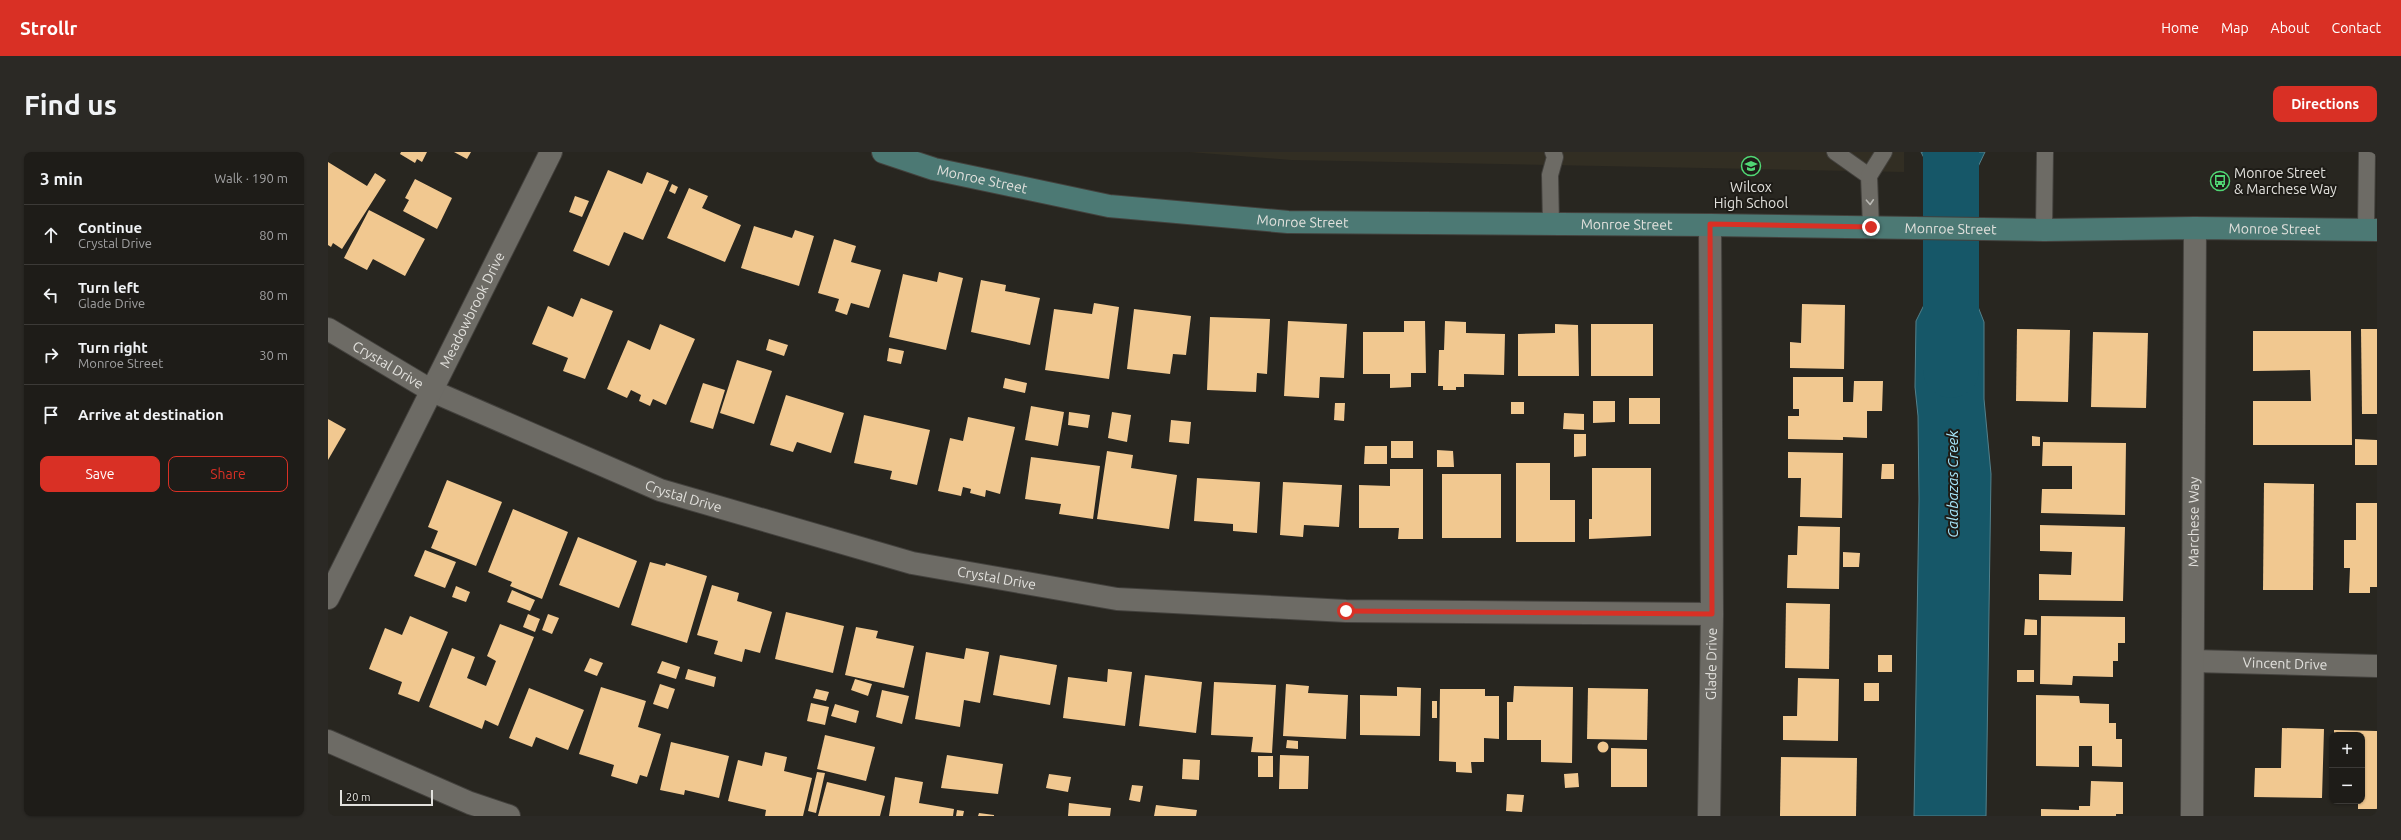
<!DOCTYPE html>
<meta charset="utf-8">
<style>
body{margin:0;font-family:Ubuntu,sans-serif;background:#2b2925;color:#f1f3f6}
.controls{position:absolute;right:12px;bottom:12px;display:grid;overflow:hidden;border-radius:8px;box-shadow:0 1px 3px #0004}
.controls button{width:36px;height:36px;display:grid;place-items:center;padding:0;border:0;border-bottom:1px solid #3c3a37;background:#1e1c18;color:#f1f3f6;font:20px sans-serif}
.scale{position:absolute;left:12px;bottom:10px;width:93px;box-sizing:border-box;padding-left:4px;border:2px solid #e2e1dd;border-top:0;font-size:11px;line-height:14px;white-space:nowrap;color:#e2e1dd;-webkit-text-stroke:3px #1e1c17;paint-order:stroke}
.stop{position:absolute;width:12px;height:12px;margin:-9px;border:3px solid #d93025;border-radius:50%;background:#fff}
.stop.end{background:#d93025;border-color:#fff;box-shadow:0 1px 4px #0008}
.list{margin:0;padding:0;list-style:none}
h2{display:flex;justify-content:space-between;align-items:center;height:52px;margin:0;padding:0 16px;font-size:17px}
h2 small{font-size:13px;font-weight:400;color:#a1a1a2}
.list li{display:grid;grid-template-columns:26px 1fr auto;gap:12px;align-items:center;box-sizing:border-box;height:60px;padding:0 16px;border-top:1px solid #3c3a37}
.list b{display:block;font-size:15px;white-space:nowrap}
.list p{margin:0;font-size:13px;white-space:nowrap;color:#a1a1a2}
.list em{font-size:13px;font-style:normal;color:#a1a1a2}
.actions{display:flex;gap:8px;padding:12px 16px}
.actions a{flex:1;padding:9px 0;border:1px solid #d93025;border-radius:8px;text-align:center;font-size:14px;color:#d93025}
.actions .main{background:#d93025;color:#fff}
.icon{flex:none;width:22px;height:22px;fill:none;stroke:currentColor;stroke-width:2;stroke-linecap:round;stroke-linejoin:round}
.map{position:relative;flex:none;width:2049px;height:664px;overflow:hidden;border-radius:8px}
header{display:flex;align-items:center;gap:24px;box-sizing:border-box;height:56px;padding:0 20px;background:#d93025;color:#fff}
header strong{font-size:19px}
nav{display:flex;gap:22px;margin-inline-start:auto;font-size:14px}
.intro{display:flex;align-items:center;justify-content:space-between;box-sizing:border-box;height:96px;padding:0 24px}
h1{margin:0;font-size:28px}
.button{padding:10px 18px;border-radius:8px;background:#d93025;color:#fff;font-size:14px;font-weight:700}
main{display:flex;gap:24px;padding:0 24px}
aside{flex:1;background:#1e1c18;border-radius:8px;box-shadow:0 1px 3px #0004}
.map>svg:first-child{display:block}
.built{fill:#322e23}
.water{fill:#165768;stroke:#53808b}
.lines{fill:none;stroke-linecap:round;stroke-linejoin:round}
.river{stroke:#165768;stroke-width:56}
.building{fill:#f1c890}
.service-casing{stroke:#43413d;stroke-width:18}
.minor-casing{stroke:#43413d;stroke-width:24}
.secondary-casing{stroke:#43413d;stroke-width:24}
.service{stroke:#6d6b65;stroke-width:16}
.minor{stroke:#6d6b65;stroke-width:22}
.secondary{stroke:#4c7974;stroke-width:22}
.oneway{stroke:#b9b8b3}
.route{stroke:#d93025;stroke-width:5}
.labels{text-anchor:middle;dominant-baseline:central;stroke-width:4;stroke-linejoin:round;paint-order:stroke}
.poi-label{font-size:14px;fill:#e2e1dd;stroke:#1e1c17;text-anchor:start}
.street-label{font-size:14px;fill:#e2e1dd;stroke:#1e1c17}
.water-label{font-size:15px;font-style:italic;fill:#a6e5fa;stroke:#1e1c17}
</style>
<header>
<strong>Strollr</strong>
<nav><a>Home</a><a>Map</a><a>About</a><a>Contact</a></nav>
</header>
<div class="intro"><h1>Find us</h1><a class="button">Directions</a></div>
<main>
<aside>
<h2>3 min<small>Walk · 190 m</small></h2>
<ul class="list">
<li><svg class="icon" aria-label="ahead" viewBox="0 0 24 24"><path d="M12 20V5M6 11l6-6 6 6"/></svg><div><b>Continue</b><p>Crystal Drive</p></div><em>80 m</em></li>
<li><svg class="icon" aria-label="left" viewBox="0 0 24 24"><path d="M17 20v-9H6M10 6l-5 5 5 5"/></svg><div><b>Turn left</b><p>Glade Drive</p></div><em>80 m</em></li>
<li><svg class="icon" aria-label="right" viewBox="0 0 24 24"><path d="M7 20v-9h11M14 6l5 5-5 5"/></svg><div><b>Turn right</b><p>Monroe Street</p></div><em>30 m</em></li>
<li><svg class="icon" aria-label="arrive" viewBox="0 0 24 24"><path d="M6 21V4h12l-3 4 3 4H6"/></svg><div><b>Arrive at destination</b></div></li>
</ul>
<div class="actions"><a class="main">Save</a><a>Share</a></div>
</aside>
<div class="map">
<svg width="2049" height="664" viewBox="0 0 2049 664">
<rect width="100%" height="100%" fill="#282620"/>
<polygon class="built" points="861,0 1576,0 1576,20 963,8"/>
<g class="water">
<polygon points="1593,0 1657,0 1648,19 1602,18"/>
<polygon points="1602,141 1645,142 1656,170 1656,247 1663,322 1658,664 1586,664 1591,347 1590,264 1587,235 1588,169"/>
</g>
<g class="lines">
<polyline class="river" points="1623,218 1623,0"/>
</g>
<g class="building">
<polygon points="73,0 99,0 94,10 89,7 87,11 72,2"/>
<polygon points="126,0 143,0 139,7"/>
<polygon points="0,10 39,34 47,21 58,28 14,97 5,91 3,95 0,93"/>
<polygon points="280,18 314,32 319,20 341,29 315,88 296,80 281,114 245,99"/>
<polygon points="87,27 124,46 109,77 75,59 81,48 77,46"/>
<polygon points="344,32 350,35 347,42 341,39"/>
<polygon points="361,36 380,44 374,56 413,73 397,110 339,86"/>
<polygon points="247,44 261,49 254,65 241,60"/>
<polygon points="41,58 97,87 77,124 45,107 39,118 16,106"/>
<polygon points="426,74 464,86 467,78 486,84 471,134 413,116"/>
<polygon points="506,87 528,94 523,110 553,118 541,156 523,151 519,163 507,159 511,147 490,141"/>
<polygon points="611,120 635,126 618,198 561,185 575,122 609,130"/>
<polygon points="653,128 678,133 677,139 712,146 702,193 643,180"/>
<polygon points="253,146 285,159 257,227 235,219 240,206 204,192 220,154 245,165"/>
<polygon points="766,151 791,155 781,227 717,218 726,157 764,162"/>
<polygon points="1474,152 1517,153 1516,217 1462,216 1462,190 1473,191"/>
<polygon points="806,157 863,164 858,203 845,202 842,222 799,217"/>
<polygon points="882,165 942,167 939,222 929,221 928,240 879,238"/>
<polygon points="960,169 1019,172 1016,226 992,225 991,246 956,244"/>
<polygon points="1076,169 1097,169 1098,221 1083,221 1083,235 1062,236 1062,222 1035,222 1035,180 1076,180"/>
<polygon points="1117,169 1138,170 1138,181 1177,182 1176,223 1136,222 1136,235 1128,235 1128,238 1115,238 1115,234 1110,234 1111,198 1116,198"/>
<polygon points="332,172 367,187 338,253 325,247 322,254 311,249 313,243 303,238 299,246 279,237 300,188 322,198"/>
<polygon points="1227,172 1250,173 1251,224 1190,224 1190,182 1227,181"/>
<rect x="1263" y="172" width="62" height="52"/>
<polygon points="1689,177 1742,178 1740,250 1688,249"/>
<polygon points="2033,177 2049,177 2049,262 2034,262"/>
<polygon points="1925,179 2023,179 2024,293 1925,293 1925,249 1983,249 1982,218 1925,219"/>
<polygon points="1765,180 1820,181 1818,256 1763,255"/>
<polygon points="441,187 460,193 456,204 438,198"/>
<polygon points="561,196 576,199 573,212 559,209"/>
<polygon points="409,208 444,219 426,272 392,261"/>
<polygon points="1465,225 1515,225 1515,250 1525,250 1526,229 1555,229 1554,259 1539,259 1539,286 1515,285 1515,288 1460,287 1460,264 1471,264 1471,257 1465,257"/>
<polygon points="677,226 699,231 697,241 675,236"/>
<polygon points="375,231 397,238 385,277 362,270"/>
<polygon points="458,243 516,261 503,301 469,290 465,300 442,293"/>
<rect x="1301" y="246" width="31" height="26"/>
<polygon points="1265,249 1287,249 1287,270 1265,271"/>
<rect x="1183" y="250" width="13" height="12"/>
<polygon points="1007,251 1017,251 1016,269 1006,268"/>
<polygon points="703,254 736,260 730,294 697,288"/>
<polygon points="741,260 762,263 760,276 740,273"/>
<polygon points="784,260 803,263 799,290 780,286"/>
<polygon points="1236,261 1256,262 1256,278 1235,277"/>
<polygon points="536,263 602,278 589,333 562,327 564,319 526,311"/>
<polygon points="640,265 687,275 672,342 658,338 657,345 642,341 643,337 635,335 633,344 610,339 622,286 635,289"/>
<polygon points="0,267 18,277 0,308"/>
<polygon points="843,268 863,270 861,292 841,290"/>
<polygon points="1246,282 1258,282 1258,304 1246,305"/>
<polygon points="1704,284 1712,285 1712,294 1704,294"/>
<polygon points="2027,287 2049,288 2049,313 2027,313"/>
<rect x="1063" y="289" width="22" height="17"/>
<polygon points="1715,290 1798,291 1797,363 1713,361 1714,337 1744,337 1744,314 1714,314"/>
<polygon points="1037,294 1059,294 1059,312 1036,312"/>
<polygon points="1109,298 1125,299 1126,315 1109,315"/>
<polygon points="779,299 805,303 803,316 849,323 841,377 769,367"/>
<polygon points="1460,300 1515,301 1514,366 1472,365 1473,326 1460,326"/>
<polygon points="703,305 772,314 765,367 731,362 733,352 697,347"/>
<polygon points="1188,311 1222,311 1222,348 1247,348 1247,390 1188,390"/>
<polygon points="1554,312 1566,312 1566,327 1553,327"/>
<polygon points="1264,316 1323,316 1323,384 1261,387 1261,367 1264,367"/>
<polygon points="1062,317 1095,317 1095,387 1070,387 1071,376 1031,376 1031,333 1062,334"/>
<rect x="1114" y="322" width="59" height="64"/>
<polygon points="869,326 932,330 929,381 905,379 905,372 866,369"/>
<polygon points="119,328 174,350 148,414 103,396 110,379 100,375"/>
<polygon points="955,330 1014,333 1011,375 976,373 975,385 952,383"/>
<polygon points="1936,331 1986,332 1985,438 1935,438"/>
<polygon points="2028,351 2049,351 2049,435 2042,435 2042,441 2021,441 2022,416 2016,416 2016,388 2028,388"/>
<polygon points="185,357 240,380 214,447 182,434 184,430 160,420"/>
<polygon points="1712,373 1797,375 1795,449 1711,448 1711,422 1743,423 1744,400 1712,399"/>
<polygon points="1470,374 1512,375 1511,437 1459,436 1460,403 1469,403"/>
<polygon points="250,385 309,409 291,456 231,433"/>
<polygon points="97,398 128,410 117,436 86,424"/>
<polygon points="1515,400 1532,401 1531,415 1515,415"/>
<polygon points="322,410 337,414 338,411 379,424 359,491 303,473"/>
<polygon points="384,433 411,441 409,449 444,460 432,501 417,497 414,510 386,502 390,489 369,483"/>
<polygon points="128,434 142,440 138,450 124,445"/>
<polygon points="184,438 207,448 202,459 179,450"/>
<polygon points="1458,451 1502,452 1501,517 1457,516"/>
<polygon points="458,460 516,474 505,521 447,507"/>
<polygon points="200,462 212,467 207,480 195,475"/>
<polygon points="220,462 231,466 224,482 214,478"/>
<polygon points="82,464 120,480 91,550 70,542 74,530 41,517 57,476 74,483"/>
<polygon points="1713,464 1797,465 1797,491 1790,491 1790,509 1785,509 1785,525 1745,524 1744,533 1712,532"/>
<polygon points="1697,467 1709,468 1709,483 1696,483"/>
<polygon points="172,472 206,485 170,574 157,568 154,577 101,555 124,496 147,505 139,526 158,534 168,509 159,504"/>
<polygon points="528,475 550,479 548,486 586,494 576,536 517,523"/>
<polygon points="638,496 661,500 652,551 636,548 632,575 587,567 598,500 636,507"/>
<polygon points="672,503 729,513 722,553 665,543"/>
<rect x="1550" y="503" width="14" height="17"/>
<polygon points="262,506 275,511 269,524 256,519"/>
<polygon points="334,509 352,515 348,527 329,521"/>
<polygon points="360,517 388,525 386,535 357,527"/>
<polygon points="780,517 804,520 797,574 735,566 740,525 779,530"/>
<rect x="1689" y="518" width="17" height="12"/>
<polygon points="817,523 874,530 868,581 811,574"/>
<polygon points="1470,526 1511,527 1510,589 1455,588 1455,564 1469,564"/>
<polygon points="527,527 544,532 540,544 523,538"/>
<polygon points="886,530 948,533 944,601 923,600 925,585 883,583"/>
<rect x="1536" y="531" width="15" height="18"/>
<polygon points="332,532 347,537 340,557 325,552"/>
<polygon points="958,532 981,534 980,541 1020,543 1018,587 955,584"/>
<polygon points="1186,534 1245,535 1244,611 1213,610 1213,588 1179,588 1179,550 1185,550"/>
<polygon points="273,535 318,549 310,575 333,582 319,625 312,623 309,632 283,624 286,613 251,602"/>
<polygon points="1069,535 1093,536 1092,584 1032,583 1032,543 1069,544"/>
<polygon points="201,536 256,558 240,598 208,585 204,595 181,586"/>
<polygon points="1260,536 1320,537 1319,588 1259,587"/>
<polygon points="488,537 501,540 498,549 485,546"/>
<polygon points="1112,537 1157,537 1157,544 1171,544 1171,587 1156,586 1156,610 1143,610 1144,621 1128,620 1128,610 1111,609"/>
<polygon points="554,538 581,544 574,572 548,565"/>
<polygon points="1708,543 1751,544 1752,551 1781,552 1781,571 1788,571 1788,587 1794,587 1794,615 1764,614 1764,594 1751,594 1751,615 1708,614"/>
<rect x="1104" y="549" width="5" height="17"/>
<polygon points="483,551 501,555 497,573 479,569"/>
<polygon points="507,552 531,559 528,571 503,564"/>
<polygon points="1954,576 1996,577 1994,646 1926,645 1927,616 1953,616"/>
<polygon points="2006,578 2049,579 2049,657 2030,657 2030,649 2034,649 2034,583 2006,583"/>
<polygon points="497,583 547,595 538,629 489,617"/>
<polygon points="959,588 970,589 970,597 958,596"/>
<circle cx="1275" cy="595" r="5.5"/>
<polygon points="343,590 401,604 391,646 357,638 356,643 332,638"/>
<polygon points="1283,596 1319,597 1319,635 1283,635"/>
<polygon points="437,600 459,605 456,619 484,626 475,664 437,664 438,658 400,649 410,608 434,614"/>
<polygon points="619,603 675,612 670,642 613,636"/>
<polygon points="952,603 981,604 980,637 951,637"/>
<rect x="930" y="604" width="15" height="21"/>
<polygon points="1453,605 1529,606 1528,664 1452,664"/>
<polygon points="855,607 872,608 871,628 854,627"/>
<polygon points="489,620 497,621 488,661 480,659"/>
<polygon points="1250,621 1251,635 1237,636 1236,622"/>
<polygon points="721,622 743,625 740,640 718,636"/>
<polygon points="567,625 595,630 591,651 626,657 625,664 561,664"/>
<polygon points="1763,629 1795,630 1795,662 1788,662 1788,664 1713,664 1713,657 1751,658 1751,654 1762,654"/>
<polygon points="499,630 557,644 552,664 490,664"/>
<polygon points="804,633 815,634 812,650 801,648"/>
<polygon points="1179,642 1196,643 1194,660 1178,659"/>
<polygon points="741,651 783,656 782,664 740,664"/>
<polygon points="828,653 869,658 868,664 826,664"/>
<polygon points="629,658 636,659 635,664 628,664"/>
<polygon points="651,661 666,663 666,664 650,664"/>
</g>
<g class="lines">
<g class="service-casing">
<g id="service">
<polyline points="1507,0 1541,24 1543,75"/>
<polyline points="1541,24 1556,0"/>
<polyline points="1223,72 1222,23 1227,5 1225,0"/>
<polyline points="1716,78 1717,0"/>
<polyline points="2038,78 2039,0"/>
</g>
</g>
<g class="minor-casing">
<g id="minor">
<path id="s1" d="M 0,177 L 104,239 L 332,338 L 584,411 L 789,447 L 1018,459 L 1384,462"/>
<path id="s2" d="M 0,446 L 223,0"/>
<path id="s3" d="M 1865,509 L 2049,514"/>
<polyline points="0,589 142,651 181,664"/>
<path id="s4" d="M 1381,664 L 1384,462 L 1382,73"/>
<path id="s5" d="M 1864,664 L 1867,76"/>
</g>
</g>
<g class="secondary-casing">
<g id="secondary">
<path id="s6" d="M 555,0 L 606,17 L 781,54 L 960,70 L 1382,73 L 1716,78 L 1867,76 L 2049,78"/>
</g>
</g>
<use href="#service" class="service"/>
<use href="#minor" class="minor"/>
<use href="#secondary" class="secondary"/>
</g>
<defs><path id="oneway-chevron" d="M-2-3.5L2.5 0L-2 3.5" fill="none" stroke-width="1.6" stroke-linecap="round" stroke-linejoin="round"/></defs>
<use class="oneway" href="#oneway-chevron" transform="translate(1542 50) rotate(87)"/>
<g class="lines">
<polyline class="route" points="1018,459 1384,462 1382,72 1543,75"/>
</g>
<defs>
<g id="school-ring" transform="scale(1)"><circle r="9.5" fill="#1e1c17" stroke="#50d674" stroke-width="1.5"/><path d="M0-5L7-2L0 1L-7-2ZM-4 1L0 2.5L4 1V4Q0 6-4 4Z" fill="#50d674"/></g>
<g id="bus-ring" transform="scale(1)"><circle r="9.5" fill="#1e1c17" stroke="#50d674" stroke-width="1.5"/><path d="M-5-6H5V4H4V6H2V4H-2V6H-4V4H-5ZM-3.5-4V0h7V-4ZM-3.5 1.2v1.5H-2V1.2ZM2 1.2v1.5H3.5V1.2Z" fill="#50d674"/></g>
</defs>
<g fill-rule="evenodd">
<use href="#school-ring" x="1423" y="14"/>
<use href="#bus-ring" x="1892" y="29"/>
</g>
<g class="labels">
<g class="poi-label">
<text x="1906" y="21">Monroe Street<tspan x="1906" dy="16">&amp; Marchese Way</tspan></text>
<text x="1423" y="35" text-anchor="middle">Wilcox<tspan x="1423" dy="16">High School</tspan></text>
</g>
<g class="street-label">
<text stroke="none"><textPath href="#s6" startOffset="103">Monroe Street</textPath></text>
<text stroke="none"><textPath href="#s6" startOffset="427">Monroe Street</textPath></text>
<text stroke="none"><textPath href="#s6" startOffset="751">Monroe Street</textPath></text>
<text stroke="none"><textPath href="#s6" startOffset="1075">Monroe Street</textPath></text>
<text stroke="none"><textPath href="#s6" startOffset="1399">Monroe Street</textPath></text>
<text stroke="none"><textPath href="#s2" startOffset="322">Meadowbrook Drive</textPath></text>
<text stroke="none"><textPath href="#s1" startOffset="70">Crystal Drive</textPath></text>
<text stroke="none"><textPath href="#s1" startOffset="394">Crystal Drive</textPath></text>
<text stroke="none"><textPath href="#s5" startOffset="294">Marchese Way</textPath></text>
<text stroke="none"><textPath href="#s1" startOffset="718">Crystal Drive</textPath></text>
<text stroke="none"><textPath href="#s4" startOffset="152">Glade Drive</textPath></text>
<text stroke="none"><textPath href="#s3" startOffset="92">Vincent Drive</textPath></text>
</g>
<g class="water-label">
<text transform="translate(1624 332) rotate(-90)">Calabazas Creek</text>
</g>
</g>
</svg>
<div class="controls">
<button>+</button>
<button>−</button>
</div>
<div class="scale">20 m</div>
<div class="stop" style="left:1018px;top:459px"></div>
<div class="stop end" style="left:1543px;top:75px"></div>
</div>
</main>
